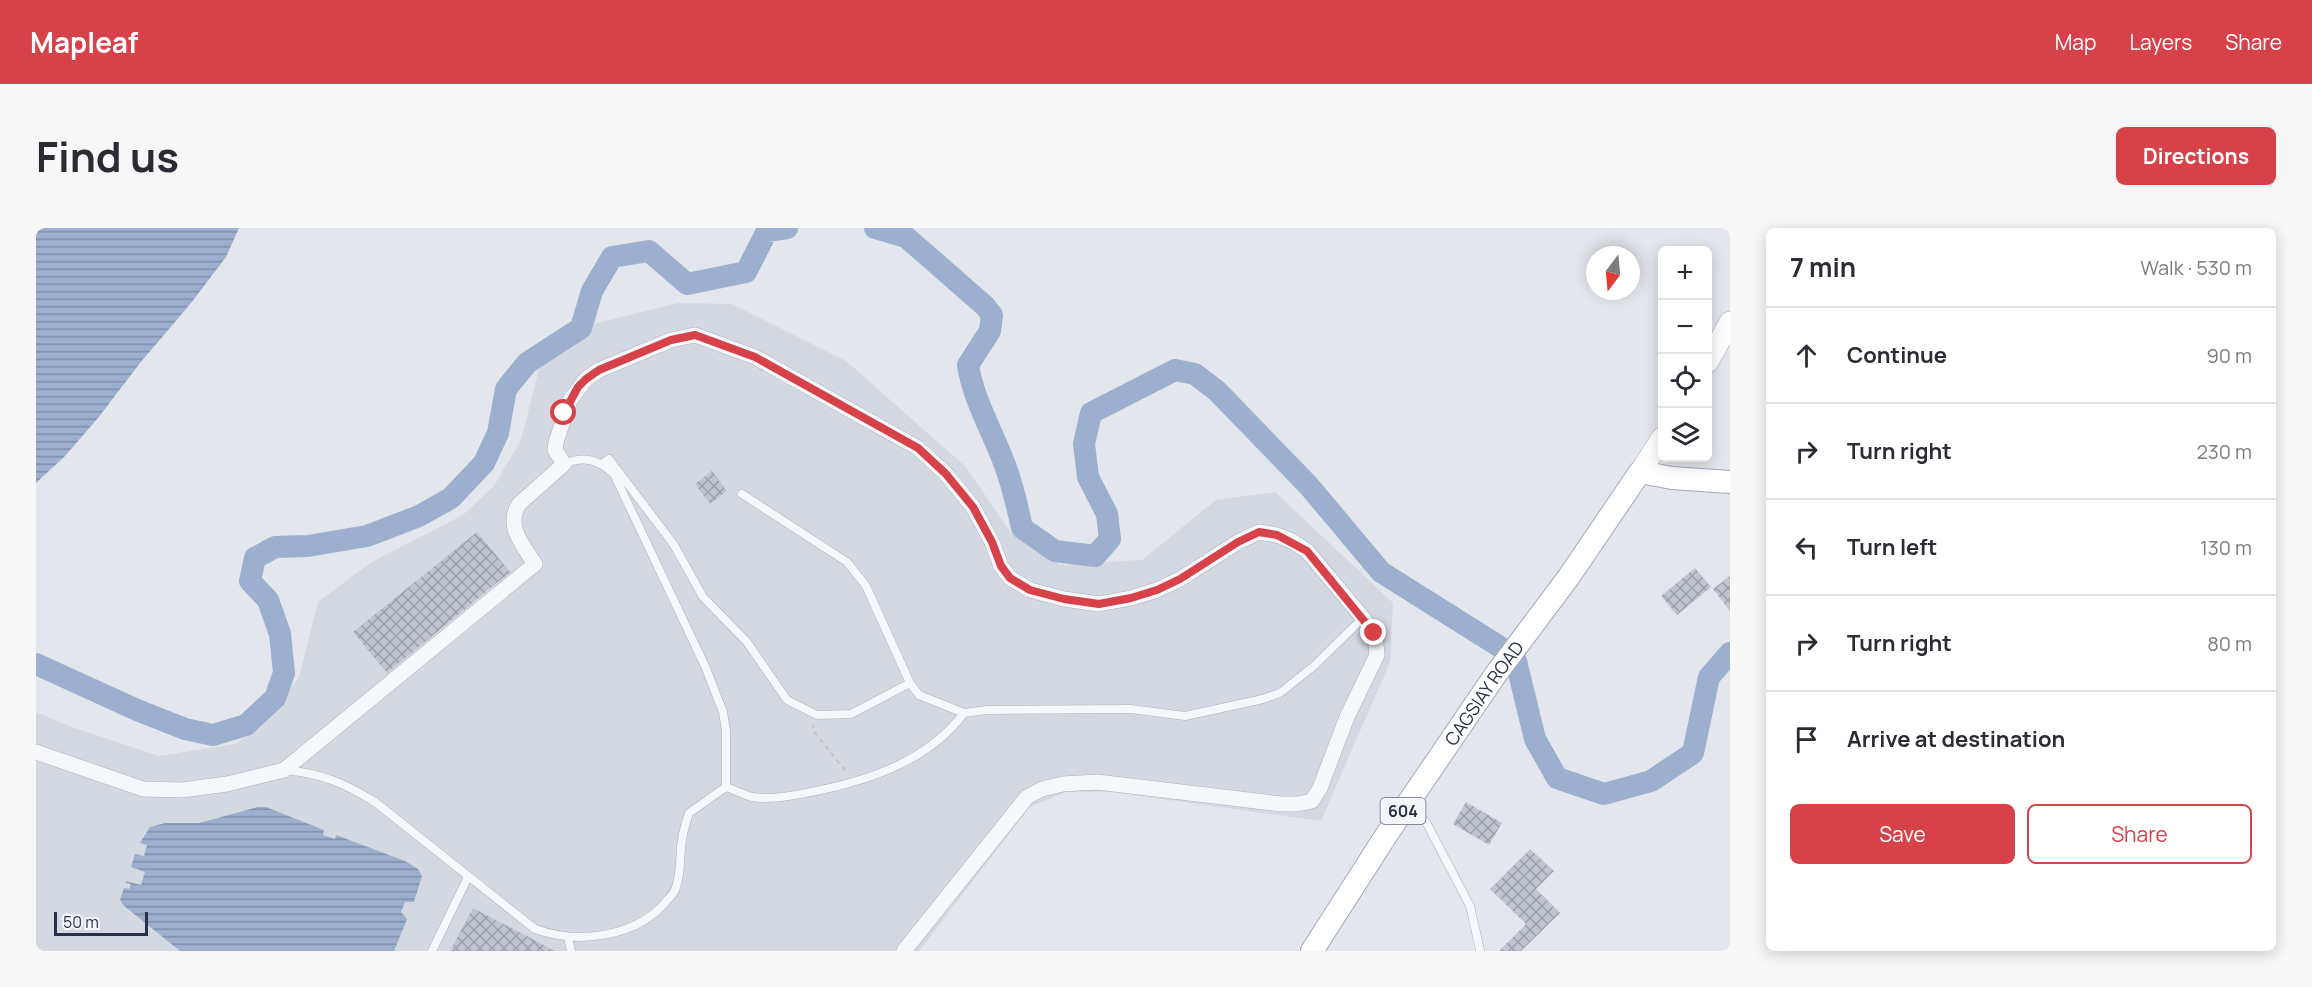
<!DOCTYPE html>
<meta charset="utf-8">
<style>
body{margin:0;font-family:Manrope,sans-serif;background:#f7f7f7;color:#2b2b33}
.controls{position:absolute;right:18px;top:18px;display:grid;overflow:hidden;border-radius:9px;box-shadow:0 3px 15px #0003}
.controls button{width:54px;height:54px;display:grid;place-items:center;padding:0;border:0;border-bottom:2px solid #e1e1e2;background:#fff;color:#2b2b33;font:30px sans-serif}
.compass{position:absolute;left:1550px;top:18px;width:54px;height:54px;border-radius:50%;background:#fff;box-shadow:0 3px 15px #0003;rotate:196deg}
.scale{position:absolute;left:18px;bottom:15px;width:94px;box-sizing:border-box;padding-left:6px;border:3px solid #293146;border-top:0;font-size:16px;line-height:21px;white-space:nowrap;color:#293146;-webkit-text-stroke:4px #f3f5f9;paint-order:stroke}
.stop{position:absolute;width:18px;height:18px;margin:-14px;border:4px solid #d7424a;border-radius:50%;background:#fff}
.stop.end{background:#d7424a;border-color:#fff;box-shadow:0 2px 6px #0008}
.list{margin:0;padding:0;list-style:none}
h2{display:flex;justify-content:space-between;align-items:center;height:78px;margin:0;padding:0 24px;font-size:26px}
h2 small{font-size:20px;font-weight:400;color:#7c7c81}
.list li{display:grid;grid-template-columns:39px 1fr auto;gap:18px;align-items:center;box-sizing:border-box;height:96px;padding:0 24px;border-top:2px solid #e1e1e2}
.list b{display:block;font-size:22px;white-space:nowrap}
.list em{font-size:20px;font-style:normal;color:#7c7c81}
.actions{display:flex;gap:12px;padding:18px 24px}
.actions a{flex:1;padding:14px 0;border:2px solid #d7424a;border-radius:9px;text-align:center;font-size:21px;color:#d7424a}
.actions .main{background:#d7424a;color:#fff}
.icon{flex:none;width:33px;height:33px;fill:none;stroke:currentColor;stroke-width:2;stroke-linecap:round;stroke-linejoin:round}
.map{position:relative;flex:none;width:1694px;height:723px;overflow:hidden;border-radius:9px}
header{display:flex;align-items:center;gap:36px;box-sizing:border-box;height:84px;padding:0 30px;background:#d7424a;color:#fff}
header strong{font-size:28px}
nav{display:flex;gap:33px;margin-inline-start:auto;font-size:21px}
.intro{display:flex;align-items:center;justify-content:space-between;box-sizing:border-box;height:144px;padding:0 36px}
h1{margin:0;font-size:42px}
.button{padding:15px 27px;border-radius:9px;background:#d7424a;color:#fff;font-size:21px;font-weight:700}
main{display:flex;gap:36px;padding:0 36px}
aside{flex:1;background:#fff;border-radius:9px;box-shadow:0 3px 15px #0003}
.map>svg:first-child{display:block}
.built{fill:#d4d8e1}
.water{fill:url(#water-rules)}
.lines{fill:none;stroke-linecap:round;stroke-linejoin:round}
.river{stroke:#9cafce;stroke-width:22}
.building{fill:url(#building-cross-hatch)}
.lane-casing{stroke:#abb0ba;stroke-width:9}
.street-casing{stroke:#abb0ba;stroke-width:16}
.secondary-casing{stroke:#abb0ba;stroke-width:22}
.primary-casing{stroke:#a2a8b9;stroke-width:24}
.path{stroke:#c1c4cb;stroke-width:2;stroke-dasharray:4.5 4.5;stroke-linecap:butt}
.lane{stroke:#f6f7fa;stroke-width:8}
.street{stroke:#f6f7fa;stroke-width:15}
.secondary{stroke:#fff;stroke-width:21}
.primary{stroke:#fff;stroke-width:22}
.route{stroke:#d7424a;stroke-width:8}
.labels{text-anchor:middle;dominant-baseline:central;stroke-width:4.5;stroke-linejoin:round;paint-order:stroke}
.shield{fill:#f3f5f9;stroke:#666c7c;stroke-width:1.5}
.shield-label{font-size:16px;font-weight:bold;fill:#293146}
.street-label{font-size:18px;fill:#293146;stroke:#f3f5f9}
</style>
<header>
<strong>Mapleaf</strong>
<nav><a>Map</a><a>Layers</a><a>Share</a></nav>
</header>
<div class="intro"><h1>Find us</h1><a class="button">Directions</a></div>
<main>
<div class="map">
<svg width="1694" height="723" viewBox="0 0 1694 723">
<defs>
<pattern id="water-rules" width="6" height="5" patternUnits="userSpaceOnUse" patternTransform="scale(1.5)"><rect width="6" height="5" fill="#9cafce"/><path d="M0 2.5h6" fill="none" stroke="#7f8fa9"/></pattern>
<pattern id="building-cross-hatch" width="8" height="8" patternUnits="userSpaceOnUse" patternTransform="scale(1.5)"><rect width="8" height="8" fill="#c0c4cf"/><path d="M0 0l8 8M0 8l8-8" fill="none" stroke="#9ca0aa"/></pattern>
</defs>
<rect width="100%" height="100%" fill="#e3e6ec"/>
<polygon class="built" points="642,75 696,76 810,133 930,239 975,305 1024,337 1106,332 1180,272 1239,264 1357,375 1354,434 1285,593 1076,564 1030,564 994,579 883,723 0,723 0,484 36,499 123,528 199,516 224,499 263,449 282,374 334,335 427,287 458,258 485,212 503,141 557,96"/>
<g class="water">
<polygon points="0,0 203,0 190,29 155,75 104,135 62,190 29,228 0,255"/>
<polygon points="222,579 230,579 288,602 287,607 299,611 300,607 369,633 382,641 386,648 378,674 369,674 365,684 371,691 358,723 144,723 87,677 84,672 88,660 93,661 95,656 90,655 90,653 105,657 109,644 95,639 99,626 108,628 111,617 104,615 114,599 129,595 163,595"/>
</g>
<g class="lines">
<g class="river">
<path d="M 839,0 L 870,9 L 949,78 L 956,87 L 954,103 L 932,137 C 937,170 955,201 967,232 C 976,254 981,277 986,300 L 1019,323 L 1059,328 L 1074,311 L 1071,286 L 1052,249 L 1048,216 L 1055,185 L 1139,142 L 1159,146 L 1181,163 L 1273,258 L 1345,344 L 1469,422"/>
<polyline points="1480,433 1499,511 1521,550 1568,566 1615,553 1657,525 1673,449 1694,425"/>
<polyline points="0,436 101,482 149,501 177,507 210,497 239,470 248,445 244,406 232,372 214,353 219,330 239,319 272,318 331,308 383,288 415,270 448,235 462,205 470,161 491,135 545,100 556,63 576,29 613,23 651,56 710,44 731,3 751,0"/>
</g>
</g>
<g class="building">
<polygon points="676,243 691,263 674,276 659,256"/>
<polygon points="441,304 474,344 351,445 317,404"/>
<polygon points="1659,340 1675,359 1641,387 1625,368"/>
<polygon points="1694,348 1694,383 1677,361"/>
<polygon points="1430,574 1466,595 1453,617 1417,596"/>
<polygon points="1494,621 1518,643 1500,661 1524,685 1485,723 1463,723 1490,696 1454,661"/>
<polygon points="437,680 519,723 414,723"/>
</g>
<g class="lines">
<g class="lane-casing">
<g id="lane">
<polyline points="567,235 573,231 638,317 667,369 711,414 751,472 781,487 815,486 874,455"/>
<path d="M 528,236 C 548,227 563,232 578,246 L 669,438 L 687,484 L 690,503 L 690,559"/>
<polyline points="706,266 811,334 830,358 874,455 883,467 928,485"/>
<path d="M 248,542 C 285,545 308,555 339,574 L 499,701 C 540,716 597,710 628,676 C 631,672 637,667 639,662 C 646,646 643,628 646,612 C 647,603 650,594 653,585 L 690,559 C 699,562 708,567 716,569 C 738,572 759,567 780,563 C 835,552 893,532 928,485 L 951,482 L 1095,481 L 1149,488 L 1227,471 L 1244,465 L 1279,437 L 1327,390"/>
<polyline points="1373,578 1390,594 1434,678 1444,722"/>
<polyline points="532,709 535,723"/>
<polyline points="396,723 432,649"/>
</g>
</g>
<g class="street-casing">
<path id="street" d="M 0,524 L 107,561 L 146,562 L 191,556 L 248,542 L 499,336 C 487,317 469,298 483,276 L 528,236 L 519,222 L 520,214 L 534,172 L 550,151 L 563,142 L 635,112 L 659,107 L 719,129 L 882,220 L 910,246 L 937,279 L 956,314 L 965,338 L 974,350 L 994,362 L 1028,371 L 1063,376 L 1095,370 L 1121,362 L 1144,351 L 1202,314 L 1223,304 L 1241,307 L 1256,313 L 1271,323 L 1327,390 L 1339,405 L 1341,427 L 1311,489 L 1284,560 L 1276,573 L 1261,576 L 1245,576 L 1061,554 L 1027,556 L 1006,561 L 991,569 L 868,723"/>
</g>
<g class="secondary-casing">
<g id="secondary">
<polyline points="1672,134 1694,94"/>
<polyline points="1604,244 1626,210"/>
</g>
</g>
<g class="primary-casing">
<g id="primary">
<path id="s1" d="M 1276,723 L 1351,606 L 1460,446 L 1532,350 L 1604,244 L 1636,250 L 1694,254"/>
</g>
</g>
<polyline class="path" points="778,496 776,501 812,546"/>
<use href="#lane" class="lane"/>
<use href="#street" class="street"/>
<use href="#secondary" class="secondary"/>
<use href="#primary" class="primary"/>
</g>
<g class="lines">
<polyline class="route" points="528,185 542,159 550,151 563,142 635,112 659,107 719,129 882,220 910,246 937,279 956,314 965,338 974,350 994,362 1028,371 1063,376 1095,370 1121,362 1144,351 1202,314 1223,304 1241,307 1271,323 1338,405"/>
</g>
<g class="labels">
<rect class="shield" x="1344.5" y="570" width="45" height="26" rx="4.5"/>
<g class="shield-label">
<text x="1367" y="583">604</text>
</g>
<g class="street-label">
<text stroke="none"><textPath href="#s1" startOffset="310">CAGSIAY ROAD</textPath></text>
</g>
</g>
</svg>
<div class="controls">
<button>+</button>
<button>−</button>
<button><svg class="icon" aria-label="locate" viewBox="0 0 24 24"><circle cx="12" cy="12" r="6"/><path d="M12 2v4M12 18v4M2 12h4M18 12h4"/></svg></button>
<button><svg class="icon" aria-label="layers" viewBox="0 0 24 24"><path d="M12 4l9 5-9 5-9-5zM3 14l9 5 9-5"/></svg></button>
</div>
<svg class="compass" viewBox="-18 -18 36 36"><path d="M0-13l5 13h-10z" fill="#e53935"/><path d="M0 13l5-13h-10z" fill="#7c7c81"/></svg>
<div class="scale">50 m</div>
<div class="stop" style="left:528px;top:185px"></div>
<div class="stop end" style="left:1338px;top:405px"></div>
</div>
<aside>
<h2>7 min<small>Walk · 530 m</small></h2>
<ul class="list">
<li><svg class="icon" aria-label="ahead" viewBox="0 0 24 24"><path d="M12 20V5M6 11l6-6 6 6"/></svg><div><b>Continue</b></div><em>90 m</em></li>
<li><svg class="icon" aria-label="right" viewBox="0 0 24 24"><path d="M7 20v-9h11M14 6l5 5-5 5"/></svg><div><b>Turn right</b></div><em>230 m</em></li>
<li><svg class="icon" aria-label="left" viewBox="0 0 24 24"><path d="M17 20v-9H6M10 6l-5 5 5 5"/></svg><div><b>Turn left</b></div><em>130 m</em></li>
<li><svg class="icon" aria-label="right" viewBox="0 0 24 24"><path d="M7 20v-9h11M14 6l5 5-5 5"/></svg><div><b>Turn right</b></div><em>80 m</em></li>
<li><svg class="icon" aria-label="arrive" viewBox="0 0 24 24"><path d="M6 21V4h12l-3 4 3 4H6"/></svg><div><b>Arrive at destination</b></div></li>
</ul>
<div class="actions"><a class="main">Save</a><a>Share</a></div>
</aside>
</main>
